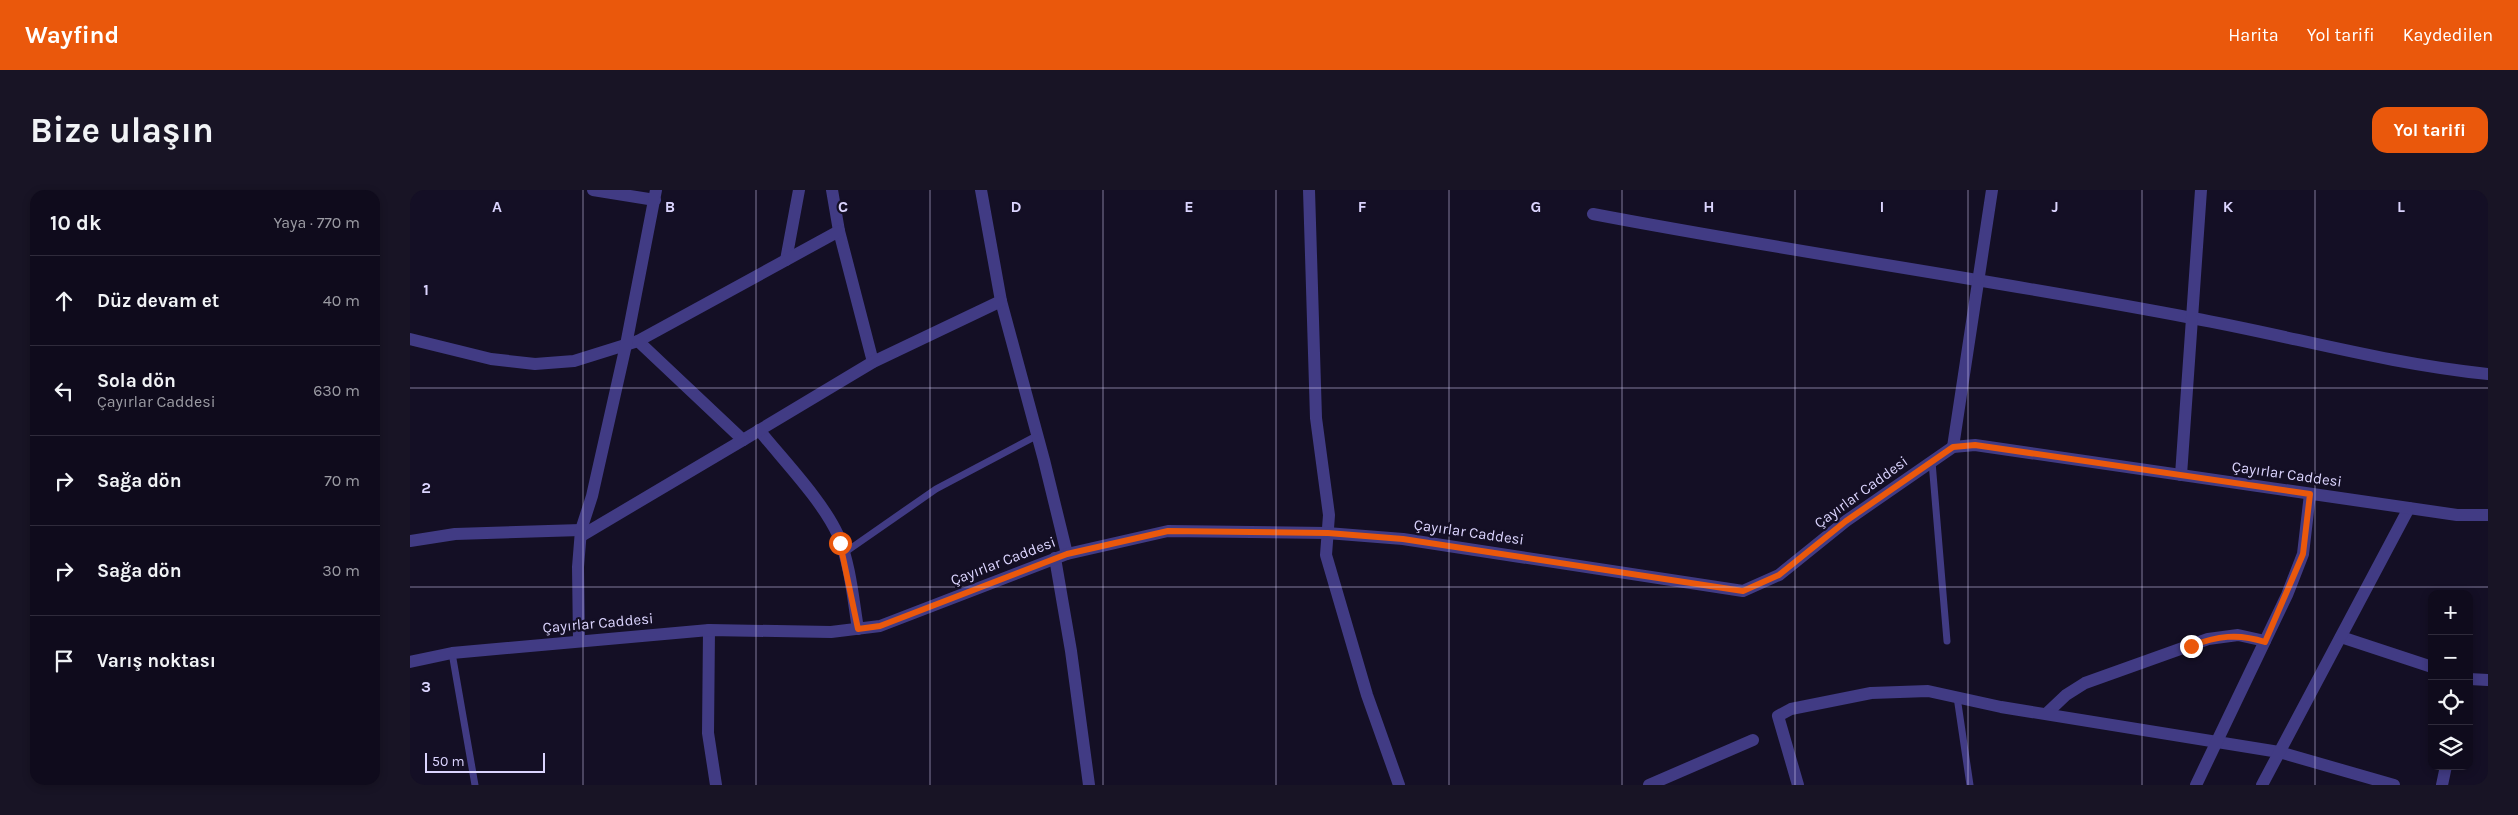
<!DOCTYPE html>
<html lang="tr">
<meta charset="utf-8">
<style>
body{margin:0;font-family:Karla,sans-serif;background:#181425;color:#f1f3f6}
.controls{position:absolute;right:15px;bottom:15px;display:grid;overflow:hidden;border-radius:10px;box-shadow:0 2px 8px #0003}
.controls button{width:45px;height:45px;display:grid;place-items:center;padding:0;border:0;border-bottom:1px solid #2f2b3b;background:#0f0b1c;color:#f1f3f6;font:25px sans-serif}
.scale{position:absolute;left:15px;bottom:12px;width:120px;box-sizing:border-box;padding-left:5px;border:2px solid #dbd4fe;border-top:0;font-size:14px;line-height:18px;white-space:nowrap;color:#dbd4fe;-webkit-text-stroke:4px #140f25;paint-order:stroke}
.stop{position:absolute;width:15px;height:15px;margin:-11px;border:4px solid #ea580c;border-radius:50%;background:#fff}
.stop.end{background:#ea580c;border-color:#fff;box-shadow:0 1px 5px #0008}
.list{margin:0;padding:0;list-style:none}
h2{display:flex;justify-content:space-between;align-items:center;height:65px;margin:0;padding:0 20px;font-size:21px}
h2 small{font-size:16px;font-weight:400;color:#9b9ba3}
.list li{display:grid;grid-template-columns:32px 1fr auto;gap:15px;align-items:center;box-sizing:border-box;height:90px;padding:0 20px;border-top:1px solid #2f2b3b}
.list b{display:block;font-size:19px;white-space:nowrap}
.list p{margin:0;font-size:16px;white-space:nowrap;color:#9b9ba3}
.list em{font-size:16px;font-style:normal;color:#9b9ba3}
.icon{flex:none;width:28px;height:28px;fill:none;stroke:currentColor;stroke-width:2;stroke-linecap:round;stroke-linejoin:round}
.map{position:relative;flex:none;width:2078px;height:595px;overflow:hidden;border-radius:15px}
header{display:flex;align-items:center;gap:30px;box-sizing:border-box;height:70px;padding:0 25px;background:#ea580c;color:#fff}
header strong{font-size:24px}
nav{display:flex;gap:28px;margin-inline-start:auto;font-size:18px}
.intro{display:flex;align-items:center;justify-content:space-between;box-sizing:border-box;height:120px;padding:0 30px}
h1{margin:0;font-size:35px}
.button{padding:12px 22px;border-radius:15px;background:#ea580c;color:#fff;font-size:18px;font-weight:700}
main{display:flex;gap:30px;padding:0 30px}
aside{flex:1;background:#0f0b1c;border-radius:15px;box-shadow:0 2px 8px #0003}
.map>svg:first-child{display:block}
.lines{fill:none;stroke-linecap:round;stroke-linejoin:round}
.service{stroke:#413b84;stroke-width:7}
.minor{stroke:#413b84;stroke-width:12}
.tertiary{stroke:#413b84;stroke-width:12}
.route{stroke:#ea580c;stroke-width:6}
.grid{fill:none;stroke:#dbd4fe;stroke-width:1;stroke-opacity:0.55}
.labels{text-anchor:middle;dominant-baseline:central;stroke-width:4.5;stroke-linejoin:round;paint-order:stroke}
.street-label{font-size:15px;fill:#dbd4fe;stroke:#140f25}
.grid-label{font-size:16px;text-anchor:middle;font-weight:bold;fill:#dbd4fe;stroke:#140f25;stroke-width:4.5;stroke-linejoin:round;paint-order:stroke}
</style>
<header>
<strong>Wayfind</strong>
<nav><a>Harita</a><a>Yol tarifi</a><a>Kaydedilen</a></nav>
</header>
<div class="intro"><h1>Bize ulaşın</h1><a class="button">Yol tarifi</a></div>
<main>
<aside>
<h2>10 dk<small>Yaya · 770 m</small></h2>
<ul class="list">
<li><svg class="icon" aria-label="ahead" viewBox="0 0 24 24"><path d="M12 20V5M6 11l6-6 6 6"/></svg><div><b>Düz devam et</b></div><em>40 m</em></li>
<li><svg class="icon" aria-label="left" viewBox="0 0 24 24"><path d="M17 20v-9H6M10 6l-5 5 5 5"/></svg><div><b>Sola dön</b><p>Çayırlar Caddesi</p></div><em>630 m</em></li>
<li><svg class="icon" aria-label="right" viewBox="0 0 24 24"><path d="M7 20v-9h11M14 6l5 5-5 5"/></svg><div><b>Sağa dön</b></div><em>70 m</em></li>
<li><svg class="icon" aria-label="right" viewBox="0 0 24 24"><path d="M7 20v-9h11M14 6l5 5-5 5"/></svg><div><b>Sağa dön</b></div><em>30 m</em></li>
<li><svg class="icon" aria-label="arrive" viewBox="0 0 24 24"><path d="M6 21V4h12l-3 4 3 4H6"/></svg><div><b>Varış noktası</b></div></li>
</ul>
</aside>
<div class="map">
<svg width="2078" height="595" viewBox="0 0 2078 595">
<rect width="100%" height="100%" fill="#140f25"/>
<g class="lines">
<g class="service">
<polyline points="1522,272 1537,451"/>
<polyline points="434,363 526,299 628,245"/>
<polyline points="42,463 65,595"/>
<polyline points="1547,507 1560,595"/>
</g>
<g class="minor">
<polyline points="183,0 245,10"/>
<polyline points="422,0 429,41 463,172"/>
<polyline points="571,0 591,111 634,270 657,364"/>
<polyline points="899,0 906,228 919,325 916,365 957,505 989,595"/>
<path d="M 1183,24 C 1382,62 1583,90 1782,128 C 1881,146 1978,174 2078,184"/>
<polyline points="376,70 389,0"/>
<polyline points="0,149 81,169 125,174 164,171 228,151 429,41"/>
<path d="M 349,240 C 373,270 412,310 428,345 C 440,373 443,408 448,439"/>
<polyline points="333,250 463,172 591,111"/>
<polyline points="1543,257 1582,0"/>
<polyline points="1771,285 1791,0"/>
<polyline points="171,346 333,250 228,151"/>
<polyline points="0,351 45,344 171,340"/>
<polyline points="645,368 661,461 679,595"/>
<polyline points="299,440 298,543 306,595"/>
<polyline points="1931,447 2022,477"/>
<polyline points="169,451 168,377 171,340 182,306 216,155 246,0"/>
<polyline points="2059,489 2078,490"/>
<polyline points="1637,523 1656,505 1675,493 1798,449 1828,445 1855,451"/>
<polyline points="1239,595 1343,550"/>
<polyline points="1388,595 1368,526 1381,519 1461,503 1518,501 1591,517 1869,562 1984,595"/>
<polyline points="1786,595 1877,405 1893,364 1900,304"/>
<polyline points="1852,595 1999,318"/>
<polyline points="2032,595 2036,576"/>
</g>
<polyline class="tertiary" points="0,472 42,463 299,440 421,442 470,436 657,364 758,341 917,343 993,349 1333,401 1369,385 1436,331 1543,257 1565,255 2047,325 2078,325"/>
</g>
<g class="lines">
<path class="route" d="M 430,353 L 448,439 L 470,436 L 657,364 L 758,341 L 918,343 L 993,349 L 1333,401 L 1369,385 L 1436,331 L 1543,257 L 1565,255 L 1900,304 L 1893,364 L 1855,452 C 1828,443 1807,446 1781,456"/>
</g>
<path class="grid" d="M 173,0 L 173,595M 346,0 L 346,595M 520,0 L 520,595M 693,0 L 693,595M 866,0 L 866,595M 1039,0 L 1039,595M 1212,0 L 1212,595M 1385,0 L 1385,595M 1558,0 L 1558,595M 1732,0 L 1732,595M 1905,0 L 1905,595M 0,198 L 2078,198M 0,397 L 2078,397"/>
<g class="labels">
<g class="street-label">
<text transform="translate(1877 284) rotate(8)">Çayırlar Caddesi</text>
<text transform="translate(1451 302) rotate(-36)">Çayırlar Caddesi</text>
<text transform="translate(1059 342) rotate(8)">Çayırlar Caddesi</text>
<text transform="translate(593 371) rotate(-21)">Çayırlar Caddesi</text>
<text transform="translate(188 433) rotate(-5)">Çayırlar Caddesi</text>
</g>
</g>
<g class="grid-label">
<text x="87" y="22">A</text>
<text x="260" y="22">B</text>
<text x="433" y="22">C</text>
<text x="606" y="22">D</text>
<text x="779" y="22">E</text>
<text x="952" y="22">F</text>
<text x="1126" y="22">G</text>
<text x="1299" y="22">H</text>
<text x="1472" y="22">I</text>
<text x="1645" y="22">J</text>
<text x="1818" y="22">K</text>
<text x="1991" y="22">L</text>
<text x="16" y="105">1</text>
<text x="16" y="303">2</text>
<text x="16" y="502">3</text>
</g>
</svg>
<div class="controls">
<button>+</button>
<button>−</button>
<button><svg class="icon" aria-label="locate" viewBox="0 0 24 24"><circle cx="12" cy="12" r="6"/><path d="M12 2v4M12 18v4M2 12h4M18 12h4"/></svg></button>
<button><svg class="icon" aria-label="layers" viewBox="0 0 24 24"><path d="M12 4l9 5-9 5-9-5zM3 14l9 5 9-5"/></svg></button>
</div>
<div class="scale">50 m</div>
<div class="stop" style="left:430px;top:353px"></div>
<div class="stop end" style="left:1781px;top:456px"></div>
</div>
</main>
